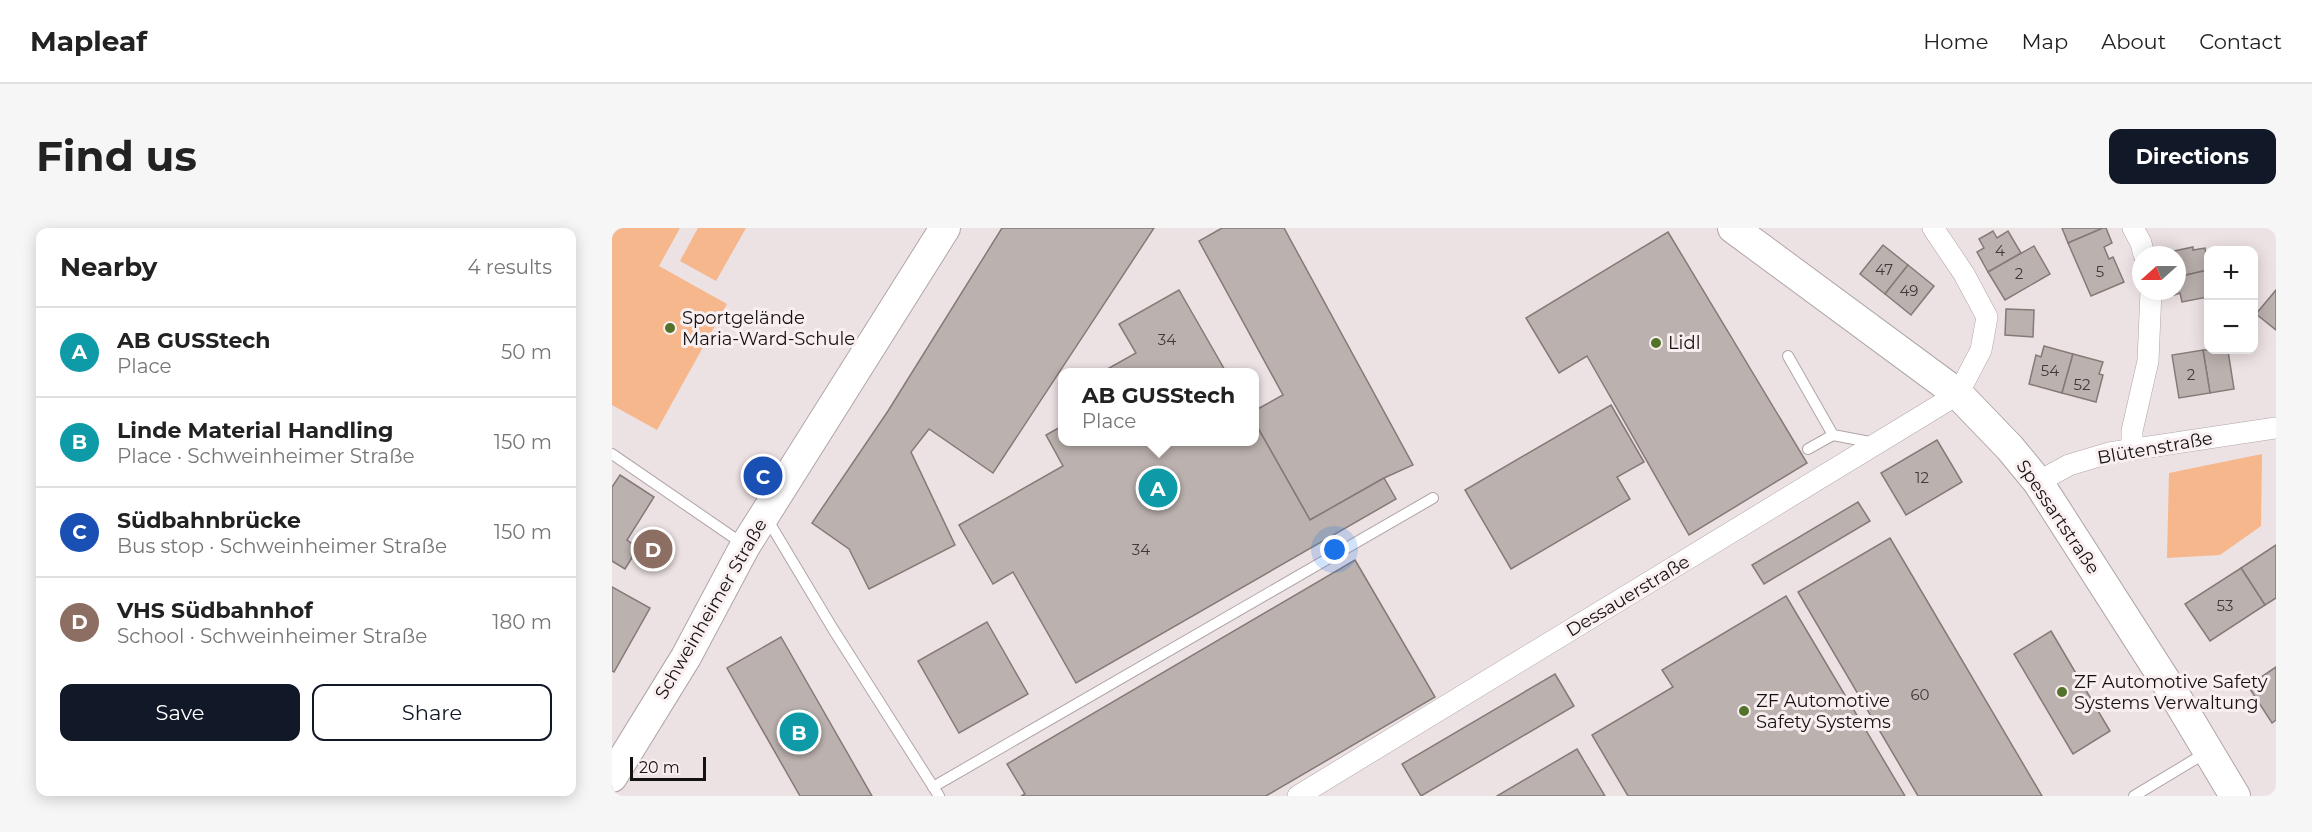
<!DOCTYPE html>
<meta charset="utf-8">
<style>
body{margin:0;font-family:Montserrat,sans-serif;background:#f6f6f6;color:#222}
.controls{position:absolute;right:18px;top:18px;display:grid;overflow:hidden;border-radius:12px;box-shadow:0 3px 15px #0003}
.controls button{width:54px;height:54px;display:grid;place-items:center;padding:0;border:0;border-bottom:2px solid #e0e0e0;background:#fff;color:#222;font:30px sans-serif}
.compass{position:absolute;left:1520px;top:18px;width:54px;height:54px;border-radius:50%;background:#fff;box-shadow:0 3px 15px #0003;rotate:249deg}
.scale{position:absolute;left:18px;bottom:15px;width:76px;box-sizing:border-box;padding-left:6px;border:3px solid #151212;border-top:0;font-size:16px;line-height:21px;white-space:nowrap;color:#151212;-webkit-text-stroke:4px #faeff0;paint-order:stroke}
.you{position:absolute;left:723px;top:322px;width:21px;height:21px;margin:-15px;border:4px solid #fff;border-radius:50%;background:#1a73e8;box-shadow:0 0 0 9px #1a73e833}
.badge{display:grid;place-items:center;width:39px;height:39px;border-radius:50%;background:#111827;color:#fff;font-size:20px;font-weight:700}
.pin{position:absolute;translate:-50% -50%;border:3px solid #fff;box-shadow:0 2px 6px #0006}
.popup{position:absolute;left:446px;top:140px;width:201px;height:78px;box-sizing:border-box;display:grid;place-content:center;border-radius:12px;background:#fff;filter:drop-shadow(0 2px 4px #0005);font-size:20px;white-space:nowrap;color:#767676}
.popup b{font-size:22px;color:#222}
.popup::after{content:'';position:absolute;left:50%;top:100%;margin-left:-12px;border:12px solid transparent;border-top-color:#fff}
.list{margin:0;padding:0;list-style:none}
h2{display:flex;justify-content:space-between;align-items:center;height:78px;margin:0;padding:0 24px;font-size:26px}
h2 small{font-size:20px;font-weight:400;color:#767676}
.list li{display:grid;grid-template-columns:39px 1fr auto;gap:18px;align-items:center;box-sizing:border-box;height:90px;padding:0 24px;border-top:2px solid #e0e0e0}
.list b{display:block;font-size:22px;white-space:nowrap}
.list p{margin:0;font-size:20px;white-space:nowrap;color:#767676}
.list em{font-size:20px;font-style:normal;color:#767676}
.actions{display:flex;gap:12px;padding:18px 24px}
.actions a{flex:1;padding:14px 0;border:2px solid #111827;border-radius:12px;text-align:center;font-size:21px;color:#111827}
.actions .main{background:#111827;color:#fff}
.map{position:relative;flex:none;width:1664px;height:568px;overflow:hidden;border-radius:12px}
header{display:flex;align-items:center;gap:36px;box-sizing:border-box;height:84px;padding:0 30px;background:#fff;border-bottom:2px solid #e0e0e0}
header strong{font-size:28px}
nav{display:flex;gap:33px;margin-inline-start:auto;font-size:21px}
.intro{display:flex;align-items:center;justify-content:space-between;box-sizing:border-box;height:144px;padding:0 36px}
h1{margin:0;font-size:42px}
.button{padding:15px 27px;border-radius:12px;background:#111827;color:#fff;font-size:21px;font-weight:700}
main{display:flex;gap:36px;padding:0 36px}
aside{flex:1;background:#fff;border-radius:12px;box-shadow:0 3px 15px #0003}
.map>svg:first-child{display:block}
.green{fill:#f5b78b}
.building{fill:#bbb1ae;stroke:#847a78;stroke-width:1.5}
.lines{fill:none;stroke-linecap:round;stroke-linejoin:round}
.lane-casing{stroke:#b0a5a7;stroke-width:12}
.street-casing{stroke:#b0a5a7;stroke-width:22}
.secondary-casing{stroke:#b0a5a7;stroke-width:32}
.lane{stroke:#fff;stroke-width:10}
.street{stroke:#fff;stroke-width:21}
.secondary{stroke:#fff;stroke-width:30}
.poi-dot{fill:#53732a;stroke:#faeff0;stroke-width:2}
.labels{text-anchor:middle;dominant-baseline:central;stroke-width:6;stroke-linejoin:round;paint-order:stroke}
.number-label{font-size:15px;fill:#3e3a39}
.poi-label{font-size:18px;fill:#151212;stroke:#faeff0;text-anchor:start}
.street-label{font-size:18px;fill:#151212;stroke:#faeff0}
</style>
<header>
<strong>Mapleaf</strong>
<nav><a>Home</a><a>Map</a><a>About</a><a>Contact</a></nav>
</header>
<div class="intro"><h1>Find us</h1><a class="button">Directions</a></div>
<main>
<aside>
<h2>Nearby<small>4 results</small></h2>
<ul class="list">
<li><span class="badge" style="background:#0f9aa8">A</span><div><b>AB GUSStech</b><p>Place</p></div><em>50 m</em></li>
<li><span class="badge" style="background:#0f9aa8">B</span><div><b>Linde Material Handling</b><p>Place · Schweinheimer Straße</p></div><em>150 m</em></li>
<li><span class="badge" style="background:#1a4fb4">C</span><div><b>Südbahnbrücke</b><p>Bus stop · Schweinheimer Straße</p></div><em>150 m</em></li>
<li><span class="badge" style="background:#8d6e63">D</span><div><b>VHS Südbahnhof</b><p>School · Schweinheimer Straße</p></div><em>180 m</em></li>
</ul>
<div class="actions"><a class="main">Save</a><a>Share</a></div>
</aside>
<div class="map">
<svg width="1664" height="568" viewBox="0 0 1664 568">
<rect width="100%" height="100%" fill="#ede2e3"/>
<g class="green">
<polygon points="0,0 68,0 47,38 115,76 45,202 0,177"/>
<polygon points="86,0 134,0 104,53 68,33"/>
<polygon points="1650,226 1649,298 1608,327 1555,330 1557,245"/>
</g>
<g class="building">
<polygon points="390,0 542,0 381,245 317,201 299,224 343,317 257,361 237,321 200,295 276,183"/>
<polygon points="610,0 672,0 801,237 772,250 698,292 642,193 642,183 671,167 587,13"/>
<polygon points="1450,0 1491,0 1456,15"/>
<polygon points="1491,0 1494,0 1500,15 1492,19 1497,31 1501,29 1512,54 1479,68 1456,15"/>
<polygon points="1381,3 1385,10 1396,3 1409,25 1376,44 1365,24 1372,20 1367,11"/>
<polygon points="1056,4 1195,235 1077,307 975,128 947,145 914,90"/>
<polygon points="1271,17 1296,37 1273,66 1248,46"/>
<polygon points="1422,18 1438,46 1393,72 1376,44"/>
<polygon points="1581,19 1581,22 1593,20 1596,42 1565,49 1565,27 1562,23"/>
<polygon points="1296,37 1322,58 1299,87 1273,66"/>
<polygon points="1596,42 1596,69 1570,74 1568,65 1562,67 1561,63 1565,63 1565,49"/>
<polygon points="567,62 614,144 490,144 524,125 507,96"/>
<polygon points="1664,62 1664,102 1644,86"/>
<polygon points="1394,81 1422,82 1421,109 1393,107"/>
<polygon points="1432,118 1461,126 1450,165 1417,156 1424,127 1429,129"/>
<polygon points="1591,122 1607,122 1607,125 1616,123 1622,161 1598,165"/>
<polygon points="1591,122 1598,165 1567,170 1560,127"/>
<polygon points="1461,126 1491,134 1487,146 1491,147 1484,174 1450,165"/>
<polygon points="999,177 1032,234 1005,249 1018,271 899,341 853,262"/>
<polygon points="642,193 698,292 772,250 784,271 464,455 401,344 381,356 347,297 451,238 434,207 450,198 450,214 642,214"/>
<polygon points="1325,212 1350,254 1294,287 1269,245"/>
<polygon points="8,247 42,269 15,312 26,320 13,341 0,333 0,259"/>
<polygon points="1246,274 1258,293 1152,356 1140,337"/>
<polygon points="1278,310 1430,568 1306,568 1186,364"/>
<polygon points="1664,317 1664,370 1653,377 1629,340"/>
<polygon points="743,332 823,469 654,568 409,568 413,566 395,536"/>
<polygon points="1629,340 1653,377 1598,413 1573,376"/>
<polygon points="0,359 38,380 2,444 0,443"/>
<polygon points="1174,368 1293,568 1016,568 980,507 1061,459 1050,442"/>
<polygon points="375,394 416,466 347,505 306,433"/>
<polygon points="1439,403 1498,503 1461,526 1402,426"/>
<polygon points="169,409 260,568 188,568 115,440"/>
<polygon points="1664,439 1664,492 1660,495 1636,458"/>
<polygon points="943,446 962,478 809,568 790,536"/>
<polygon points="965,521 993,568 885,568"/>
</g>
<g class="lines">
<g class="lane-casing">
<g id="lane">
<polyline points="1176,128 1221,207 1263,215"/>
<polyline points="1196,221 1221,207"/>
<polyline points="0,226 131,316"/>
<polyline points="154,289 221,401 327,568"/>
<polyline points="321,559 821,270"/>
<polyline points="1522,568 1595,524"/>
</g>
</g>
<g class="street-casing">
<g id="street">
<polyline points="1521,0 1529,15 1532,27"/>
<polyline points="1520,222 1520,203 1536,133 1539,63"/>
<polyline points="1426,254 1457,237 1497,225 1664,200"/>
<polyline points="686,568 1346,166 1369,122 1375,89 1352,46 1321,0"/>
</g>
</g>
<g class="secondary-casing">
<g id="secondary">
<polyline points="1121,0 1346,166 1398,220 1426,254 1565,471 1623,568"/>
<polyline points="0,549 74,429 133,318 333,0"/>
</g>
</g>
<use href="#lane" class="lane"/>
<use href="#street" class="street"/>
<use href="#secondary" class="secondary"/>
</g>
<g class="poi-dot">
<circle cx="58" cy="100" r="6"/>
<circle cx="1044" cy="115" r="6"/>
<circle cx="1450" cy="464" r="6"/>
<circle cx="1132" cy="483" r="6"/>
</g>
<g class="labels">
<g class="number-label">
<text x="1388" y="22">4</text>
<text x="1272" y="41">47</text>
<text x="1488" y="43">5</text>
<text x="1407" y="45">2</text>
<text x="1297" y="62">49</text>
<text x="555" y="111">34</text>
<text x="1438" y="142">54</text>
<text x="1579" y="146">2</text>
<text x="1470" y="156">52</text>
<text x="1310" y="249">12</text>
<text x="529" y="321">34</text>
<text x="1613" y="377">53</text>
<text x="1308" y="466">60</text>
</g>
<g class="poi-label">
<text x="70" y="90">Sportgelände<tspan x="70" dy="21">Maria-Ward-Schule</tspan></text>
<text x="1056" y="115">Lidl</text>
<text x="1462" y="454">ZF Automotive Safety<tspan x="1462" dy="21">Systems Verwaltung</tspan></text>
<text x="1144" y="473">ZF Automotive<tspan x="1144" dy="21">Safety Systems</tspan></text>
</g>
<g class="street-label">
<text transform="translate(1543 220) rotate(-10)">Blütenstraße</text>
<text transform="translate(1446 289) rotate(56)">Spessartstraße</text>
<text transform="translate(1016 368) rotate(-31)">Dessauerstraße</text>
<text transform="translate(99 381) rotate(-60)">Schweinheimer Straße</text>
</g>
</g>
</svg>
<div class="controls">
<button>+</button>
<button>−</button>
</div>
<svg class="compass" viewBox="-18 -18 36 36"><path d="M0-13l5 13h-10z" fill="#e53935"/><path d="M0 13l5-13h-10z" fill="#767676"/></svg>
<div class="scale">20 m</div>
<div class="you"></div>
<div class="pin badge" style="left:546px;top:260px;background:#0f9aa8">A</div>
<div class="popup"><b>AB GUSStech</b>Place</div>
<div class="pin badge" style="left:187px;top:504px;background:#0f9aa8">B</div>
<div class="pin badge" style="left:151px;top:248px;background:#1a4fb4">C</div>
<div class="pin badge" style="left:41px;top:321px;background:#8d6e63">D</div>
</div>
</main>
